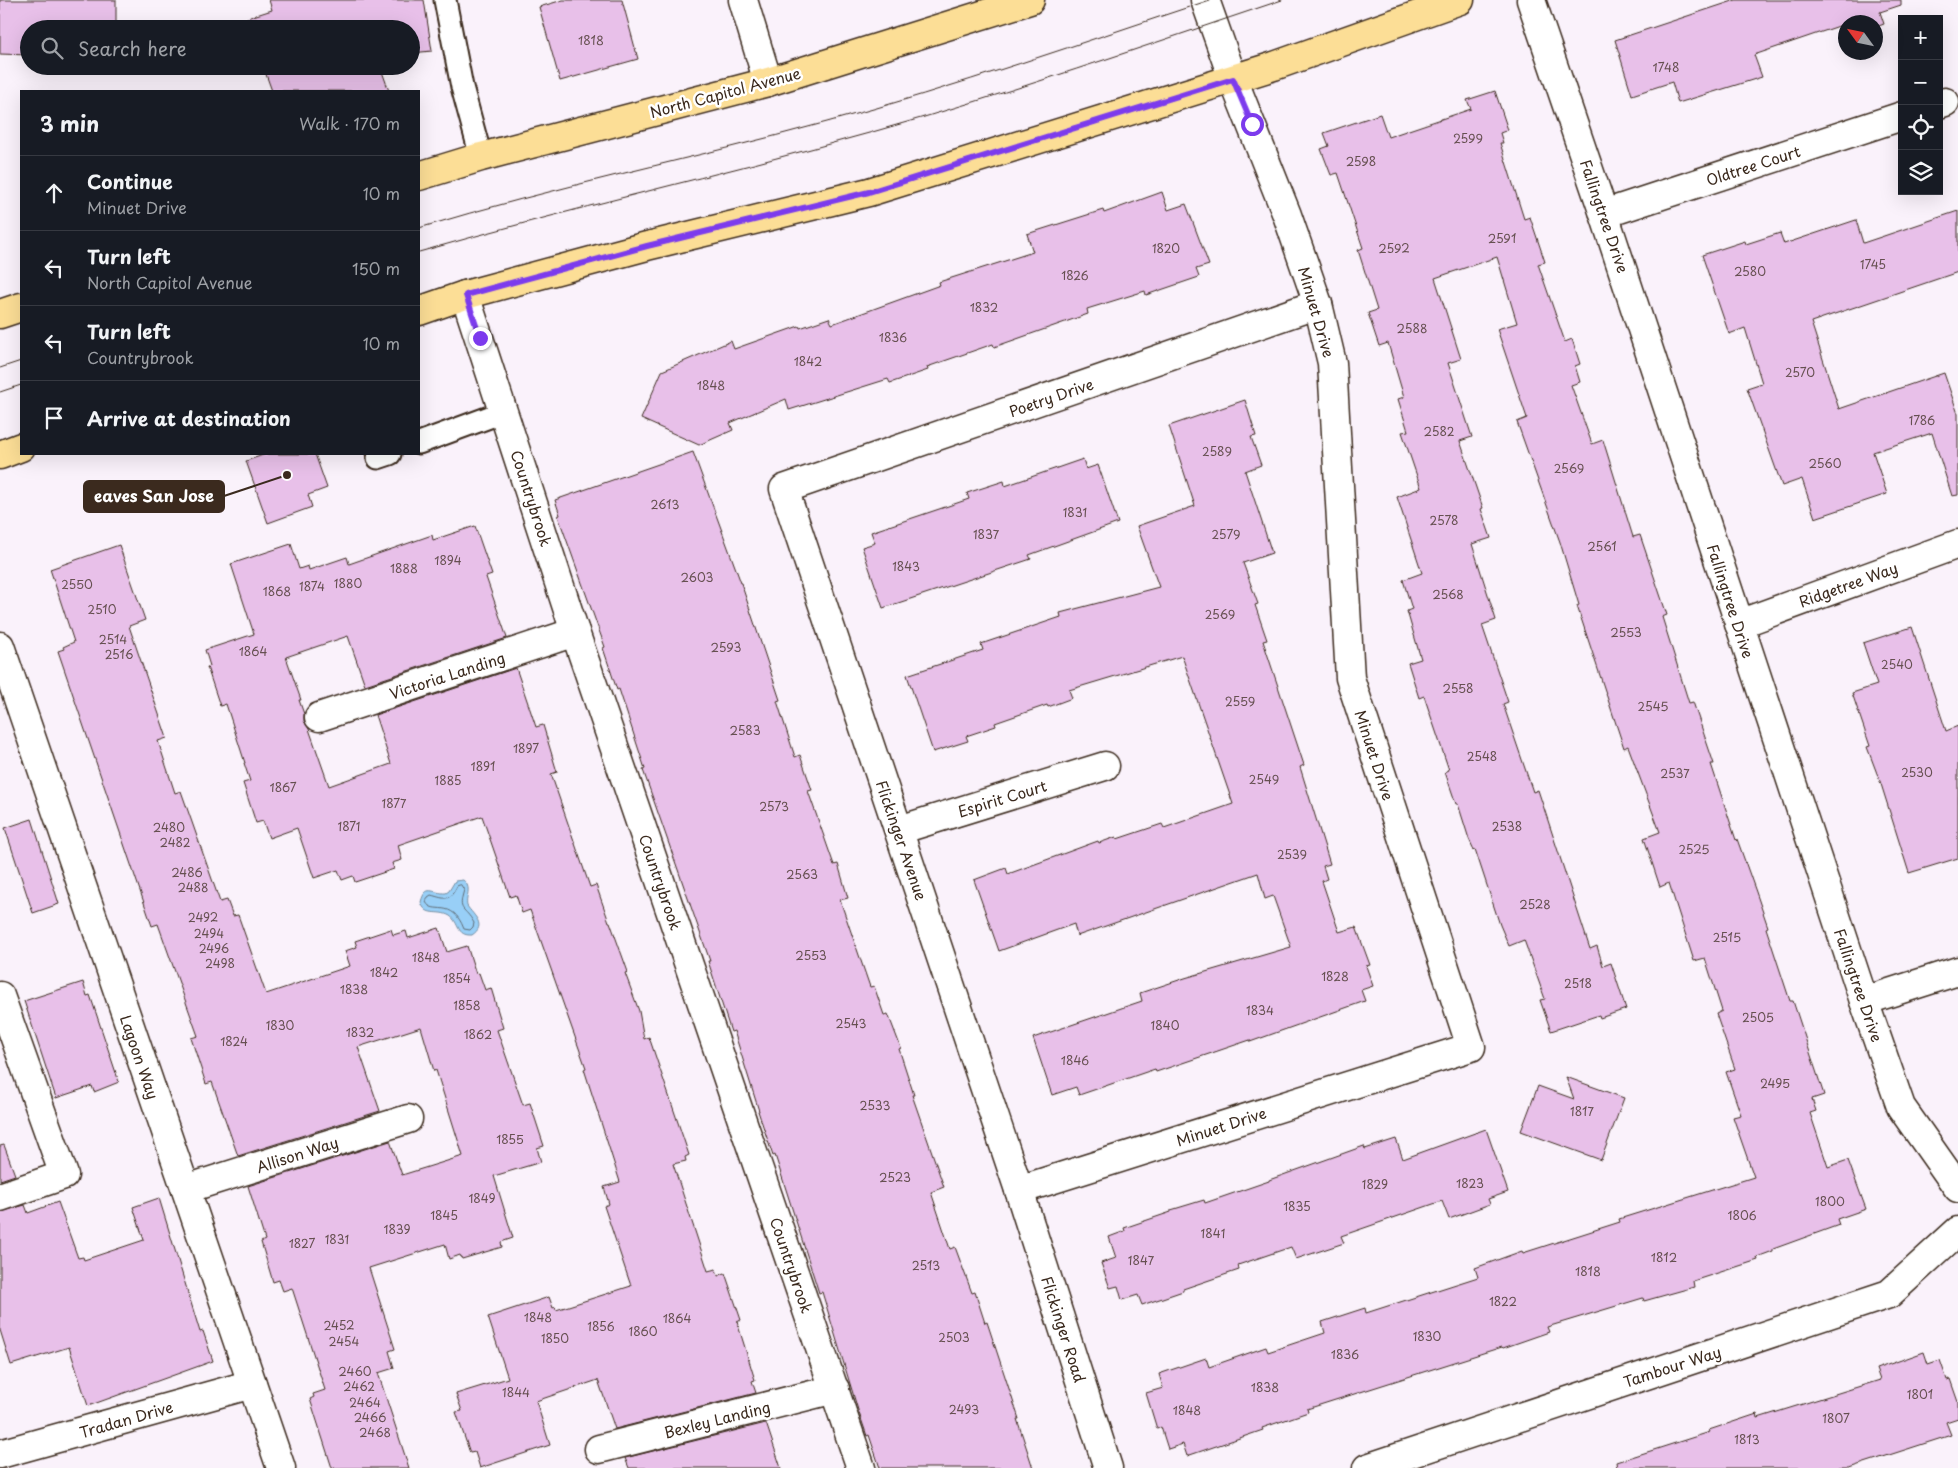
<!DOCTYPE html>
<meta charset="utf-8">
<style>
body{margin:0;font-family:"Playpen Sans",sans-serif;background:#20242c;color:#f1f3f6}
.controls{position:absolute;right:15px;top:15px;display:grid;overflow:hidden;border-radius:0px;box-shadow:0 5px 20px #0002}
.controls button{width:45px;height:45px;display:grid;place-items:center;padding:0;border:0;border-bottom:1px solid #363941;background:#171b24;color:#f1f3f6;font:25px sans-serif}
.compass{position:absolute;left:1838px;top:15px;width:45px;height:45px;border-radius:50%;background:#171b24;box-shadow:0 5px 20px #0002;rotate:303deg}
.stop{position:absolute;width:15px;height:15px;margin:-11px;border:4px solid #7c3aed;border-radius:50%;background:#fff}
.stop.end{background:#7c3aed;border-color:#fff;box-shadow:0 1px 5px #0008}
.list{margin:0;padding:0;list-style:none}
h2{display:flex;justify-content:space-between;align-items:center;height:65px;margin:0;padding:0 20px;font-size:21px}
h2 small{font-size:16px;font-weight:400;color:#9ea1a6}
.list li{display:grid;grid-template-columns:32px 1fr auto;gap:15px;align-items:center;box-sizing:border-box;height:75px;padding:0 20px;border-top:1px solid #363941}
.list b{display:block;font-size:19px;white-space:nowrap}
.list p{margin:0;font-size:16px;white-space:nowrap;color:#9ea1a6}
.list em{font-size:16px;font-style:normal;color:#9ea1a6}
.icon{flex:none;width:28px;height:28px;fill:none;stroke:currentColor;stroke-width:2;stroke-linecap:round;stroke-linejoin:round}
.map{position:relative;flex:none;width:1958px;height:1468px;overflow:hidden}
.search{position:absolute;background:#171b24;box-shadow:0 5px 20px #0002;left:20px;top:20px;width:400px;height:55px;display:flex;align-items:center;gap:12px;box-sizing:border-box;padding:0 18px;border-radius:28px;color:#9ea1a6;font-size:19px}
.panel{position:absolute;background:#171b24;box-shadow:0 5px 20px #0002;left:20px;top:90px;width:400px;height:365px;border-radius:0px}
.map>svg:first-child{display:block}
.water{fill:#98cff7;stroke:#738da0}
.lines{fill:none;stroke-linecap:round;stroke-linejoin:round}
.shore{stroke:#606c75;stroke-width:1}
.building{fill:#e8c0e9;stroke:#3b2a1e}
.service-casing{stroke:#3b2a1e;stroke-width:25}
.minor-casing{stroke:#3b2a1e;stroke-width:31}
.primary-casing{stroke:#3b2a1e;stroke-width:31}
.service{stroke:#fff;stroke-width:21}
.minor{stroke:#fff;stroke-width:28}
.primary{stroke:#fcde96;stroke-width:28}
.tram{stroke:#3b2a1e;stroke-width:1}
.route{stroke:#7c3aed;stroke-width:6}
.labels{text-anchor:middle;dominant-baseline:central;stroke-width:5;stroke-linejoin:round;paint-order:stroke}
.number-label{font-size:12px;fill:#665051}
.street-label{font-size:15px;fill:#3b2a1e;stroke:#fff}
.leader{fill:none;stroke:#3b2a1e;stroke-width:2}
.callout-dot{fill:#3b2a1e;stroke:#fff;stroke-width:2}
.callout{fill:#3b2a1e;stroke:#3b2a1e;stroke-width:2}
.callout-label{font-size:16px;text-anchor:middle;font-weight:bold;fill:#fff}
</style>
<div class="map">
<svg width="1958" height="1468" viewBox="0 0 1958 1468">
<rect width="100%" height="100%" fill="#faf2fb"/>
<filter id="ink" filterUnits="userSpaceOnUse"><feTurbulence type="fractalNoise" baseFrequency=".02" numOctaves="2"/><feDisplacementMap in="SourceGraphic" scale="10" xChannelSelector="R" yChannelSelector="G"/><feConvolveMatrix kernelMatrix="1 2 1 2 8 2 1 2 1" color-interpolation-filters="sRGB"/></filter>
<g filter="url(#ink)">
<path class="water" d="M 463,880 C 473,888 465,896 467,906 C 474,916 487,925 472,935 C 456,936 460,923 450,916 C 438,909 426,918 421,902 C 426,883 433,894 446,893 L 449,891 L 455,881 Z"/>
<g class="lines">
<path class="shore" d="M 461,885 L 464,890 C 457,913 465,906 474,923 L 473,927 L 470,930 L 464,929 C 452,897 433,916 426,902 L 428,897 L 431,895 C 446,899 449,902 457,886 Z"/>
</g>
<g class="building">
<polygon points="0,0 116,0 116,29 29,29 29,55 0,54"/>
<polygon points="269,0 424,0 432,51 411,53 411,29 251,29 247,18 272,10"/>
<polygon points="563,0 622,0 638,59 560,81 539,7"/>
<polygon points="1736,0 1901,0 1901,5 1880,12 1884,24 1876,27 1876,22 1846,22 1846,36 1842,25 1754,55 1762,77 1678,103 1672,82 1632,95 1615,40"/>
<polygon points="263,66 380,66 389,91 272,91"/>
<polygon points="1495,91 1508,130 1500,133 1503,143 1500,143 1524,219 1530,217 1545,262 1538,264 1565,342 1572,339 1580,364 1575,366 1580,382 1571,385 1592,444 1603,440 1633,537 1640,535 1667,615 1662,617 1689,703 1693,702 1714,764 1711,764 1736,840 1737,839 1756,892 1768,927 1766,928 1790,1001 1793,1001 1824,1095 1812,1099 1816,1111 1810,1113 1828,1167 1848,1160 1866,1209 1837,1219 1839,1225 1773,1249 1773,1251 1757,1257 1758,1260 1693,1281 1694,1287 1644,1301 1643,1298 1547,1327 1549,1332 1503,1348 1502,1347 1307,1409 1308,1412 1262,1428 1263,1430 1187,1456 1183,1444 1168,1449 1161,1427 1157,1429 1146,1393 1163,1388 1159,1374 1206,1358 1209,1367 1266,1347 1268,1352 1325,1333 1322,1322 1365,1308 1366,1313 1478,1277 1475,1268 1522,1251 1523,1253 1620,1222 1619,1219 1754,1177 1733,1117 1741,1115 1726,1072 1735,1069 1716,1014 1722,1011 1705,958 1694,961 1669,883 1660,887 1644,838 1660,832 1628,746 1624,748 1577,606 1579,605 1560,542 1517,422 1527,418 1497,329 1517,323 1497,257 1435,278 1461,359 1448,363 1472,437 1460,441 1483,508 1481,509 1491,538 1472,544 1496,620 1482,625 1508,702 1503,704 1533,792 1538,790 1590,949 1597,946 1603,966 1611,963 1626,1009 1600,1018 1599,1015 1551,1031 1540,1000 1545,999 1524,940 1509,946 1500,925 1475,849 1474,850 1469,839 1458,804 1456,804 1445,772 1449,770 1424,696 1419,698 1408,663 1421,659 1407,611 1412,609 1403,580 1422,573 1397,497 1421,488 1402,432 1408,431 1398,399 1404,397 1388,343 1379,346 1368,313 1377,310 1358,250 1363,248 1338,173 1331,175 1321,149 1329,146 1324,133 1380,114 1388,137 1471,109 1467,100"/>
<polygon points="1162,192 1168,210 1186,204 1209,265 1196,269 1199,277 1146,295 1145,291 1087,309 1088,314 994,347 993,344 927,367 928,370 890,383 888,379 789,410 786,399 730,423 733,430 699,445 641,419 662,371 731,341 734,349 799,326 800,328 829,318 832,324 940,285 939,282 1033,252 1027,234 1103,210 1104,213"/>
<polygon points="1958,211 1958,272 1811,322 1839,409 1944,373 1958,414 1958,495 1952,496 1932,433 1873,452 1887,494 1815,518 1802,479 1782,486 1747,388 1762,383 1745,328 1729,334 1702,255 1745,241 1746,244 1780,233 1784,244 1856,220 1863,243"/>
<polygon points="1245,400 1256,436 1251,437 1261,465 1245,471 1272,553 1243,563 1258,604 1255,605 1267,640 1263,641 1304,765 1300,767 1330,864 1323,866 1327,879 1322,881 1339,932 1356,927 1370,965 1366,966 1373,986 1361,990 1365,1001 1250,1042 1250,1040 1156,1072 1155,1069 1079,1095 1076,1087 1052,1095 1033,1038 1142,1001 1140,993 1185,978 1291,947 1273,896 1265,899 1258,873 1077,936 1074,924 999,951 974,880 1006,868 1008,874 1098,841 1099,843 1116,837 1117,839 1162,824 1164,828 1233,804 1182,656 1069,690 1072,698 1048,707 1047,705 995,723 996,726 966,736 968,741 933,752 907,675 983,650 981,644 1061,617 1060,613 1159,587 1137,526 1195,506 1169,426"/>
<polygon points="693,452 741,583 780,700 777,701 795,757 800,755 812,790 808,791 834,865 838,864 848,898 840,900 870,987 874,986 884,1015 888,1014 901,1048 899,1049 914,1095 912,1095 944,1187 931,1192 950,1249 955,1247 972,1293 975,1292 985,1323 987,1322 1019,1419 1017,1419 1033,1468 880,1468 869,1435 867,1436 858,1410 822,1292 819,1293 775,1155 773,1156 758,1111 759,1111 734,1031 731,1032 708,961 710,961 643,770 645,769 619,689 617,690 603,648 605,647 558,516 560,515 555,500"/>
<polygon points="266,454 315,454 327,488 308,495 312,507 268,523 246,461"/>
<polygon points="1083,459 1086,469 1098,465 1118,523 1029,555 1031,559 883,608 862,547 875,543 871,532 969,499 967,493 1004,481 1005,486"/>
<polygon points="475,526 492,575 486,577 507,638 365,685 348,636 286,657 301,700 299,700 304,714 304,721 309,729 329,786 391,764 375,715 516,668 536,727 543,725 557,772 551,774 563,809 590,887 596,885 609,922 610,922 628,972 625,973 639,1011 644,1039 649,1037 689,1155 685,1157 686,1161 673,1164 708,1271 716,1269 718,1276 725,1273 741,1320 737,1322 755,1380 752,1381 756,1393 615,1429 598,1380 536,1401 550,1445 480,1468 475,1452 470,1453 456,1412 462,1411 456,1394 508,1378 488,1317 549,1297 553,1308 555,1307 556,1310 631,1286 604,1206 609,1204 604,1187 620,1182 584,1069 586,1068 530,910 522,913 516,895 510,897 482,816 398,845 402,860 392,863 394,869 355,882 353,876 342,880 338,870 314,878 297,828 269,838 263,821 256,823 243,783 250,781 244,763 245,763 226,704 220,706 207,667 210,666 205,650 254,634 231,564 291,544 299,569 308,566 309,570 347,557 349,564 432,535 433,540"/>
<polygon points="119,545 145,620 129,626 167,738 158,741 175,793 181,791 220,902 227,900 233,916 238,915 266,994 350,966 345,951 357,947 355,941 391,929 393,935 406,931 408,938 439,928 447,952 467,946 476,974 479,973 485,990 491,988 503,1028 497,1030 523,1105 530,1103 544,1146 537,1148 541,1162 494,1176 513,1238 501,1242 502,1247 462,1259 460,1255 449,1259 445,1244 369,1268 395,1349 389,1351 394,1368 378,1373 409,1468 332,1468 310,1399 314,1397 313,1394 325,1390 292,1288 283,1291 279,1280 273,1282 261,1242 265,1240 248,1186 390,1141 402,1175 463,1156 436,1070 434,1071 421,1027 358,1047 380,1111 238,1156 212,1082 206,1084 191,1038 198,1036 158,924 152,926 58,651 64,649 63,647 74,642 50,569"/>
<polygon points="1912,627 1946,731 1958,726 1958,858 1909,873 1881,784 1867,747 1870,746 1852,693 1877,685 1863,643"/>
<polygon points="32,819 59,904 33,913 5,828"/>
<polygon points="83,982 87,996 90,995 119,1082 94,1092 92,1086 56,1098 24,1001"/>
<polygon points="1566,1077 1624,1098 1601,1160 1521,1131 1538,1086 1574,1099"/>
<polygon points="1486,1129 1508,1192 1488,1199 1490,1204 1449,1219 1442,1201 1341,1236 1344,1243 1296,1259 1291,1247 1238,1265 1239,1270 1183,1289 1183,1291 1142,1305 1138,1295 1122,1300 1118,1286 1110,1288 1101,1263 1116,1258 1109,1237 1125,1231 1124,1228 1171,1212 1171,1210 1204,1200 1205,1203 1269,1181 1269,1180 1364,1146 1365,1149 1396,1139 1403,1159"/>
<polygon points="4,1145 15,1175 0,1180 0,1146"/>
<polygon points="159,1198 200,1332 203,1331 213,1361 88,1406 69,1347 11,1365 0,1330 0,1212 25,1205 28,1213 58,1202 78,1258 83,1257 84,1260 144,1240 133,1207"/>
<polygon points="1924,1352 1928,1364 1940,1360 1947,1380 1950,1379 1958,1402 1958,1418 1946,1422 1951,1435 1849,1468 1617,1468 1616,1462 1710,1432 1709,1430 1757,1414 1758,1418 1880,1380 1876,1369"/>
<polygon points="766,1423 781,1468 629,1468 625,1458"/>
</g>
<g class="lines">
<g class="service-casing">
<g id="service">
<polyline points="445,0 462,87 481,157"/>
<polyline points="419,443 503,412"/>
<polyline points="378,458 390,454"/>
</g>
</g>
<g class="minor-casing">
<g id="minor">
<polyline points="743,0 768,82"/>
<polyline points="1531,0 1604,214 1864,1001 1901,1107 1958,1188"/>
<polyline points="1939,104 1945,102"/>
<polyline points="1604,214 1902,116"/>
<polyline points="465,295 575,632 861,1468"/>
<polyline points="1739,624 1958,544"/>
<polyline points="0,646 281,1468"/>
<polyline points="319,717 575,632"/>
<polyline points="899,830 1105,766"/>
<polyline points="0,996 64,1175 0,1197"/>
<polyline points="1864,1001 1958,971"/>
<polyline points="186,1189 408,1119"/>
<polyline points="1019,1190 1471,1047 1350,678 1332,363 1318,304 1287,215 1233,79 1205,0"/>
<polyline points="599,1449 835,1389"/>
<polyline points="0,1454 252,1384"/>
<polyline points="1108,1468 1019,1190 784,489 1318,304"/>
<polyline points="1367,1468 1889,1294 1958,1231"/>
</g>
</g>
<g class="primary-casing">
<g id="primary">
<polyline points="419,176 481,157 768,82 1030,0"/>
<polyline points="419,311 465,295 647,246 869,192 1274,66 1460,0"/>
<polyline points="0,314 21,307"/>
<polyline points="0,455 21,447"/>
</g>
</g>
<use href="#service" class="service"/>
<use href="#minor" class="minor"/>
<use href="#primary" class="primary"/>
<g class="tram">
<path d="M 419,228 C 553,187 692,159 827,122 C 956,87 1083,42 1210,0"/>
<path d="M 419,252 C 568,209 720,175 869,133 C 1008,94 1145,46 1282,0"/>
<polyline points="0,368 21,361"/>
<polyline points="0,392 21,385"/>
</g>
</g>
</g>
<g class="lines" filter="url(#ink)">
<polyline class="route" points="480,338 466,295 647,246 869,192 1233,79 1252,124"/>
</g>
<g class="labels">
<g class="number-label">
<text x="591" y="40">1818</text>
<text x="1666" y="67">1748</text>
<text x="1468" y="138">2599</text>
<text x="1361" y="161">2598</text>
<text x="1502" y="238">2591</text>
<text x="1166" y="248">1820</text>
<text x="1394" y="248">2592</text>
<text x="1873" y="264">1745</text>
<text x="1750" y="271">2580</text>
<text x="1075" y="275">1826</text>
<text x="984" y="307">1832</text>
<text x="1412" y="328">2588</text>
<text x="893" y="337">1836</text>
<text x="808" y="361">1842</text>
<text x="1800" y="372">2570</text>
<text x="711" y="385">1848</text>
<text x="1922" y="420">1786</text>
<text x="1439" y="431">2582</text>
<text x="1217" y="451">2589</text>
<text x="1825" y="463">2560</text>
<text x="1569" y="468">2569</text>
<text x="665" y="504">2613</text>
<text x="1075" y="512">1831</text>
<text x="1444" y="520">2578</text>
<text x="986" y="534">1837</text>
<text x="1226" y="534">2579</text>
<text x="1602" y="546">2561</text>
<text x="448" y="560">1894</text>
<text x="906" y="566">1843</text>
<text x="404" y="568">1888</text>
<text x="697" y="577">2603</text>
<text x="348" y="583">1880</text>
<text x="77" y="584">2550</text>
<text x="312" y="586">1874</text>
<text x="277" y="591">1868</text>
<text x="1448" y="594">2568</text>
<text x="102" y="609">2510</text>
<text x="1220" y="614">2569</text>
<text x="1626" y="632">2553</text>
<text x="113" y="639">2514</text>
<text x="726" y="647">2593</text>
<text x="253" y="651">1864</text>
<text x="119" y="654">2516</text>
<text x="1897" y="664">2540</text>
<text x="1458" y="688">2558</text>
<text x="1240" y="701">2559</text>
<text x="1653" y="706">2545</text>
<text x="745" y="730">2583</text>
<text x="526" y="748">1897</text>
<text x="1482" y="756">2548</text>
<text x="483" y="766">1891</text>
<text x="1917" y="772">2530</text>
<text x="1675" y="773">2537</text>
<text x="1264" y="779">2549</text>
<text x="448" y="780">1885</text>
<text x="283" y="787">1867</text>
<text x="394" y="803">1877</text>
<text x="774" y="806">2573</text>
<text x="349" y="826">1871</text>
<text x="1507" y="826">2538</text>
<text x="169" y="827">2480</text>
<text x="175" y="842">2482</text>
<text x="1694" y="849">2525</text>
<text x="1292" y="854">2539</text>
<text x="187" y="872">2486</text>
<text x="802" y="874">2563</text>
<text x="193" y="887">2488</text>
<text x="1535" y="904">2528</text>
<text x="203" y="917">2492</text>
<text x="209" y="933">2494</text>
<text x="1727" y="937">2515</text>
<text x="214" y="948">2496</text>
<text x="811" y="955">2553</text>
<text x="426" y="957">1848</text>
<text x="220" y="963">2498</text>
<text x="384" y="972">1842</text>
<text x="1335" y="976">1828</text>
<text x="457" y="978">1854</text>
<text x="1578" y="983">2518</text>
<text x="354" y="989">1838</text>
<text x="467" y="1005">1858</text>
<text x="1260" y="1010">1834</text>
<text x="1758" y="1017">2505</text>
<text x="851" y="1023">2543</text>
<text x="280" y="1025">1830</text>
<text x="1165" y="1025">1840</text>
<text x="360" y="1032">1832</text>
<text x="478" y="1034">1862</text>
<text x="234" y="1041">1824</text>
<text x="1075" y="1060">1846</text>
<text x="1775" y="1083">2495</text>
<text x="875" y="1105">2533</text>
<text x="1582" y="1111">1817</text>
<text x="510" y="1139">1855</text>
<text x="895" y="1177">2523</text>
<text x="1470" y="1183">1823</text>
<text x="1375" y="1184">1829</text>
<text x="482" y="1198">1849</text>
<text x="1830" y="1201">1800</text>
<text x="1297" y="1206">1835</text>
<text x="444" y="1215">1845</text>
<text x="1742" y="1215">1806</text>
<text x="397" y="1229">1839</text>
<text x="1213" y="1233">1841</text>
<text x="337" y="1239">1831</text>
<text x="302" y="1243">1827</text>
<text x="1664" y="1257">1812</text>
<text x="1141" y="1260">1847</text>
<text x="926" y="1265">2513</text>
<text x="1588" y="1271">1818</text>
<text x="1503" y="1301">1822</text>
<text x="538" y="1317">1848</text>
<text x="677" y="1318">1864</text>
<text x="339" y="1325">2452</text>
<text x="601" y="1326">1856</text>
<text x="643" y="1331">1860</text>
<text x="1427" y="1336">1830</text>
<text x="954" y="1337">2503</text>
<text x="555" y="1338">1850</text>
<text x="344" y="1341">2454</text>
<text x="1345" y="1354">1836</text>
<text x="355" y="1371">2460</text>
<text x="359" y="1386">2462</text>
<text x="1265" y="1387">1838</text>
<text x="516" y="1392">1844</text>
<text x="1920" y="1394">1801</text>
<text x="365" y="1402">2464</text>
<text x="964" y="1409">2493</text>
<text x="1187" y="1410">1848</text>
<text x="370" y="1417">2466</text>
<text x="1836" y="1418">1807</text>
<text x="375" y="1432">2468</text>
<text x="1747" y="1439">1813</text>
</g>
<g class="street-label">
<text transform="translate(725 92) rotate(-15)">North Capitol Avenue</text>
<text transform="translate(1753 165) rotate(-18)">Oldtree Court</text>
<text transform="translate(1605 216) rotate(71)">Fallingtree Drive</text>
<text transform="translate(1317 312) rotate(74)">Minuet Drive</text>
<text transform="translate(1051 397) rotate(-19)">Poetry Drive</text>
<text transform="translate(532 498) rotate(72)">Countrybrook</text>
<text transform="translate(1848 584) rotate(-20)">Ridgetree Way</text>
<text transform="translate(1731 601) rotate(72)">Fallingtree Drive</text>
<text transform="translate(447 675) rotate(-18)">Victoria Landing</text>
<text transform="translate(1375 755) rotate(72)">Minuet Drive</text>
<text transform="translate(1002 798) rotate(-17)">Espirit Court</text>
<text transform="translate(902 840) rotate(71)">Flickinger Avenue</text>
<text transform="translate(661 882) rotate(71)">Countrybrook</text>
<text transform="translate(1859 985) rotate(71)">Fallingtree Drive</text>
<text transform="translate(140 1057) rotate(71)">Lagoon Way</text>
<text transform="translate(1221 1126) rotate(-18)">Minuet Drive</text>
<text transform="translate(297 1154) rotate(-18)">Allison Way</text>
<text transform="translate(792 1265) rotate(71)">Countrybrook</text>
<text transform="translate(1064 1329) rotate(72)">Flickinger Road</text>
<text transform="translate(1672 1366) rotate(-18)">Tambour Way</text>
<text transform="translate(126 1419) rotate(-16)">Tradan Drive</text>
<text transform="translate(717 1419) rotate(-14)">Bexley Landing</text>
</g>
</g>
<path class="leader" d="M287 475L224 496"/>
<circle class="callout-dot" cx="287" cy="475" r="5"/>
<rect class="callout" x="84" y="481" width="140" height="31" rx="5"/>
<g class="callout-label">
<text x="154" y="502">eaves San Jose</text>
</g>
</svg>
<div class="controls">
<button>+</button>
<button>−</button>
<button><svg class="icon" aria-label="locate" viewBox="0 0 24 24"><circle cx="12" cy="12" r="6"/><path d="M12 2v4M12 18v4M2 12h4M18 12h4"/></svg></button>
<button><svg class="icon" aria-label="layers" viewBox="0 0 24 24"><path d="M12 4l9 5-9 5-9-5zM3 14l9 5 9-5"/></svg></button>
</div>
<svg class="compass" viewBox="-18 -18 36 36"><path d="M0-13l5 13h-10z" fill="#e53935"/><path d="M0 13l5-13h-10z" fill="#9ea1a6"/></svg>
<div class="stop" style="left:1252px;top:124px"></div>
<div class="stop end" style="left:480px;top:338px"></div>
<div class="search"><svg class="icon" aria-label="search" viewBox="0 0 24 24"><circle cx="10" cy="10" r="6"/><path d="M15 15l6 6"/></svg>Search here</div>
<section class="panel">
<h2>3 min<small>Walk · 170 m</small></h2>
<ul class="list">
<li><svg class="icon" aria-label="ahead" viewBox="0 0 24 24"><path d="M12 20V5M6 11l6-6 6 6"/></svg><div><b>Continue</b><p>Minuet Drive</p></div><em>10 m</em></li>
<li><svg class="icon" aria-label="left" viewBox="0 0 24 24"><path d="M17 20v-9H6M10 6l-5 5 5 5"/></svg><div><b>Turn left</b><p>North Capitol Avenue</p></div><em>150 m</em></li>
<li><svg class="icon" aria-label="left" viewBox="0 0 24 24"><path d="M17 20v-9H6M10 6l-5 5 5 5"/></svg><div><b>Turn left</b><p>Countrybrook</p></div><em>10 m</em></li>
<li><svg class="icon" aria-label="arrive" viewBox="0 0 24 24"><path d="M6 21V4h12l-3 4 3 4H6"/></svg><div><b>Arrive at destination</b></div></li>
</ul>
</section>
</div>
